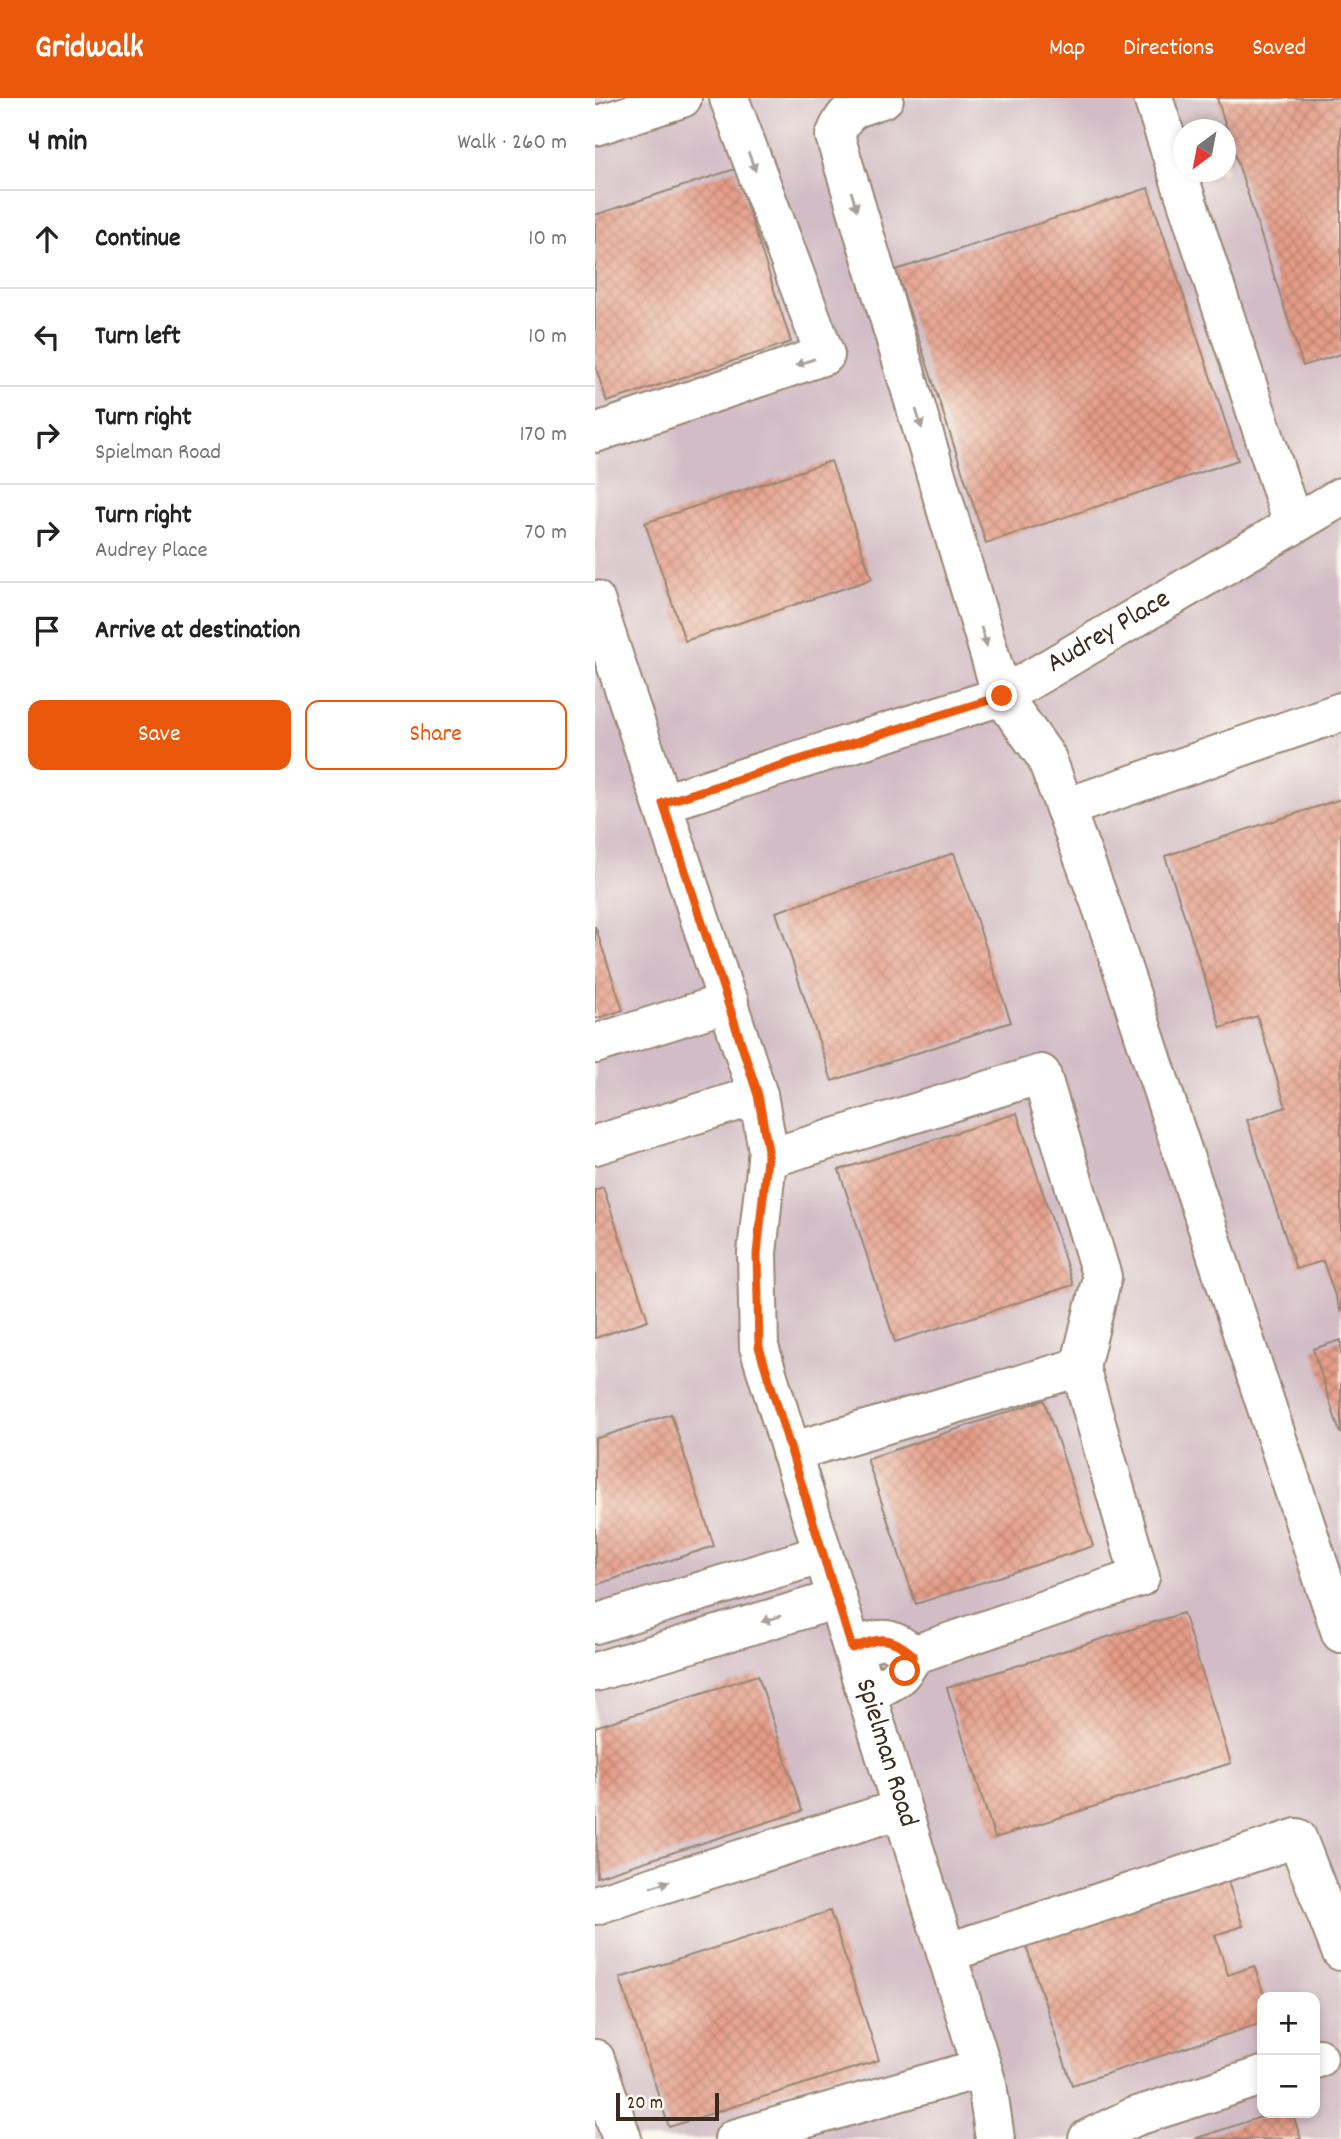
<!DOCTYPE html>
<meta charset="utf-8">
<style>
body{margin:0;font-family:Dekko,sans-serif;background:#f6f6f6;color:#222}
.controls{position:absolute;right:21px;bottom:21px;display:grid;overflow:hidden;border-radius:14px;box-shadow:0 4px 10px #0003}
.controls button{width:63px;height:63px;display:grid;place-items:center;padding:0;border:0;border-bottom:2px solid #e0e0e0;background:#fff;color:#222;font:35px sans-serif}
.compass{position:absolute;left:578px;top:21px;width:63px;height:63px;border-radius:50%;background:#fff;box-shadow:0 4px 10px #0003;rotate:212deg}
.scale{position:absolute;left:21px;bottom:18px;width:103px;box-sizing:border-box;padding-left:7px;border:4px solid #3b2a1e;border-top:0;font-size:19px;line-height:24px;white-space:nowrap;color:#3b2a1e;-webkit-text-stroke:5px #fbf7ec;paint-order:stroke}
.stop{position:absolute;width:21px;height:21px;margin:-16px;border:5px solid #ea580c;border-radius:50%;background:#fff}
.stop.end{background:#ea580c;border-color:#fff;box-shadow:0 2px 7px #0008}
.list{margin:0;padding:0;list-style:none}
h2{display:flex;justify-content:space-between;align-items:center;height:91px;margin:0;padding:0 28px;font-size:30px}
h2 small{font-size:23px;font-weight:400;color:#767676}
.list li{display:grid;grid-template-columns:46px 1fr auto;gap:21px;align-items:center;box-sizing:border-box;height:98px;padding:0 28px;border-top:2px solid #e0e0e0}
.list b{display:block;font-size:26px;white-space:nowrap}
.list p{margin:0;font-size:23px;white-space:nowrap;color:#767676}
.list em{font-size:23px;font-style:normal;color:#767676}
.actions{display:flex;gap:14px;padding:21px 28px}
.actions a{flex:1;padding:16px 0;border:2px solid #ea580c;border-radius:14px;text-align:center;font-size:24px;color:#ea580c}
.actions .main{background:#ea580c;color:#fff}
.icon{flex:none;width:38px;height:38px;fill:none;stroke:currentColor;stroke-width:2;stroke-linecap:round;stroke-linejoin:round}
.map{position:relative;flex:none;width:746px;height:2041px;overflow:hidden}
header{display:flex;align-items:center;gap:42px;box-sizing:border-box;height:98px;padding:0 35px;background:#ea580c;color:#fff}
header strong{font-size:33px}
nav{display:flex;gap:38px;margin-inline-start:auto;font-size:24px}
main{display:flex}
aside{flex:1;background:#fff}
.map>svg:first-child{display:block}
.industrial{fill:#d2bdc6;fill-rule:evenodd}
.building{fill:url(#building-cross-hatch)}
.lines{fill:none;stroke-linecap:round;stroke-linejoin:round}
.minor-casing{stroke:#988674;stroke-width:42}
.minor{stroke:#fff;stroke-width:38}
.oneway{fill:#a79f9a}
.route{stroke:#ea580c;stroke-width:9}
.labels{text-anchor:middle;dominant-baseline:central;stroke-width:5;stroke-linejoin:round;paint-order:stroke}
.street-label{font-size:28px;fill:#3b2a1e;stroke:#fbf7ec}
</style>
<header>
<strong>Gridwalk</strong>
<nav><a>Map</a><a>Directions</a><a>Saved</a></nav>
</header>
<main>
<aside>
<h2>4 min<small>Walk · 260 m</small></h2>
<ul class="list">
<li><svg class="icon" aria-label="ahead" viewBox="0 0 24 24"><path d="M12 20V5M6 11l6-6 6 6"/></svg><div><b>Continue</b></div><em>10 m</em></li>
<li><svg class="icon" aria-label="left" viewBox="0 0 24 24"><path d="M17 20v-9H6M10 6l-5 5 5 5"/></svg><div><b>Turn left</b></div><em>10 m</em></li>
<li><svg class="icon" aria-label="right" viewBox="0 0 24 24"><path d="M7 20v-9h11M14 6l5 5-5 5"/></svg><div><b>Turn right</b><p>Spielman Road</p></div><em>170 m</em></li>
<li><svg class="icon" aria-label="right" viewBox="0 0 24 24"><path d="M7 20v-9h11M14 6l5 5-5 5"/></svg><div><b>Turn right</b><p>Audrey Place</p></div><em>70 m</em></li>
<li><svg class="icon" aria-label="arrive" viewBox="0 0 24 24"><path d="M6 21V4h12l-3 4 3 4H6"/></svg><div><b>Arrive at destination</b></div></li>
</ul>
<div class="actions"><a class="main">Save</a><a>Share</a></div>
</aside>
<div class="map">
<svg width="746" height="2041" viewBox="0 0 746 2041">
<defs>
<pattern id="building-cross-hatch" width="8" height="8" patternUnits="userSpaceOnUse" patternTransform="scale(1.75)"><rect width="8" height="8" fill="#e59d88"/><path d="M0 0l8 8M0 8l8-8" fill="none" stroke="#bb806f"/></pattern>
</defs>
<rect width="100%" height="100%" fill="#fbf7ec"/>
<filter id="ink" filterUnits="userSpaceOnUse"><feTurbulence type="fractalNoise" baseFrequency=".0143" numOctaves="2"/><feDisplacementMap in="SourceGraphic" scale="14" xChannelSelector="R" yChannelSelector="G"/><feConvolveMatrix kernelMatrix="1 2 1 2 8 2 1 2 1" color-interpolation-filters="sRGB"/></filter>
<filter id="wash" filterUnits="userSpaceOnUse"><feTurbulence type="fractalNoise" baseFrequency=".00686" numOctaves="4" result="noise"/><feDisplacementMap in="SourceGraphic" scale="28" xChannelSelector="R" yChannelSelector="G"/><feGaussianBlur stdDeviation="1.57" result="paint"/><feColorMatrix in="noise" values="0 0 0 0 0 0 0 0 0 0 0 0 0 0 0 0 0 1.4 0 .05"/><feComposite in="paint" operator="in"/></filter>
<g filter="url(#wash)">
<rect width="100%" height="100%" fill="#f6e2ca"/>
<path class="industrial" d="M 0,0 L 746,0 L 746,2041 L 0,2041 ZM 589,32 L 631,32 L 631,74 L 589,74 ZM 667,1899 L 720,1899 L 720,2015 L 667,2015 Z"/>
<g id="blocks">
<g class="building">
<polygon points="622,0 746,0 746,256 708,268"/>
<polygon points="140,71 196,244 12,304 0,267 0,117"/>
<polygon points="553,90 643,362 391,445 301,172"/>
<polygon points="236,363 277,481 90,543 50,425"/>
<polygon points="746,701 746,1215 728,1163 701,1171 652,1022 691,1009 662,918 626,930 570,758"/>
<polygon points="359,755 416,924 237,983 181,814"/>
<polygon points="0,828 28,912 0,921"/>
<polygon points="422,1015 478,1187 300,1244 244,1072"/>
<polygon points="8,1089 53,1222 0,1240 0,1092"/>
<polygon points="746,1242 746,1335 745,1335 718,1251"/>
<polygon points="449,1302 498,1448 321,1506 272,1361"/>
<polygon points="76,1316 119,1448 0,1487 0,1341"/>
<polygon points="588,1515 636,1665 400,1740 352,1590"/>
<polygon points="163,1577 207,1713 2,1779 0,1629"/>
<polygon points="631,1778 648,1828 620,1837 633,1877 659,1868 670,1899 667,1899 667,1925 477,1987 430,1845"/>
<polygon points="235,1813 284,1962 74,2029 25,1880"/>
<polygon points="678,2015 697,2015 706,2041 599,2041"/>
</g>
</g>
</g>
<g filter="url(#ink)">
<use href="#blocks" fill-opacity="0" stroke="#988674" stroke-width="2"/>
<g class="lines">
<g class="minor-casing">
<g id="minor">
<path d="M 289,0 C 261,10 251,9 240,38 L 407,598 L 451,659 L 508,812 L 746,1535"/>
<polyline points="558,0 698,426"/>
<polyline points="0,28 87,0"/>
<polyline points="0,335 230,257 134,0"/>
<path id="s1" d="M 0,502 L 163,997 L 173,1052 L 162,1155 L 164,1249 L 392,1986 L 400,2041"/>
<path id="s2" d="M 68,705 L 407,598 L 746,399"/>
<polyline points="470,710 746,614"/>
<polyline points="0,946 134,904"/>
<polyline points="0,1047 163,997"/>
<polyline points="172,1061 446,976 507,1179 485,1269 196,1354"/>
<polyline points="0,1526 228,1456"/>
<path d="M 257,1550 C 286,1540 294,1536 318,1557 C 306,1582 295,1585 271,1596"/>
<polyline points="318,1557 545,1479 485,1269"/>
<polyline points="0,1574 242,1501"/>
<polyline points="0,1807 306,1711"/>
<polyline points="351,1855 702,1740 746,1853"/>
<polyline points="0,1961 27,2041"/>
<polyline points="720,1961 723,1960"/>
<polyline points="139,2041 387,1970"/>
<polyline points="493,2041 539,2019 667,1978"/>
</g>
</g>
<use href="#minor" class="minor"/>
</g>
<defs><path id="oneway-solid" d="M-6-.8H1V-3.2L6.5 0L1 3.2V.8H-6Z" transform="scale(1.75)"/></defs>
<g class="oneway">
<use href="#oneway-solid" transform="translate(157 64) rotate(69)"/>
<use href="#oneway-solid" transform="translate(259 103) rotate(73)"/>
<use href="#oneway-solid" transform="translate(210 264) rotate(161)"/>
<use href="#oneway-solid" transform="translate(324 321) rotate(73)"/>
<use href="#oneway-solid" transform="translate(389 539) rotate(73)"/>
<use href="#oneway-solid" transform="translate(176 1521) rotate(163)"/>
<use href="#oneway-solid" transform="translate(65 1786) rotate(-17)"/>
</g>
</g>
<g class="lines" filter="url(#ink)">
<path class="route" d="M 310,1573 L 318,1557 C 294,1536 286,1540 257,1550 L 164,1249 L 162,1156 L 173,1052 L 163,997 L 68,705 L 407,598"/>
</g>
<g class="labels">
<g class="street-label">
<text stroke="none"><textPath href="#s2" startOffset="480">Audrey Place</textPath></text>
<text stroke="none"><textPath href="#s1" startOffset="1200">Spielman Road</textPath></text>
</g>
</g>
</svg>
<div class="controls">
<button>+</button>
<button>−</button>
</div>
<svg class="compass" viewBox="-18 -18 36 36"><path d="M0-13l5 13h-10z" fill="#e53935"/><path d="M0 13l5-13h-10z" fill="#767676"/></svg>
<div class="scale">20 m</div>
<div class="stop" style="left:310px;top:1573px"></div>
<div class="stop end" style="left:407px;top:598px"></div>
</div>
</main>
